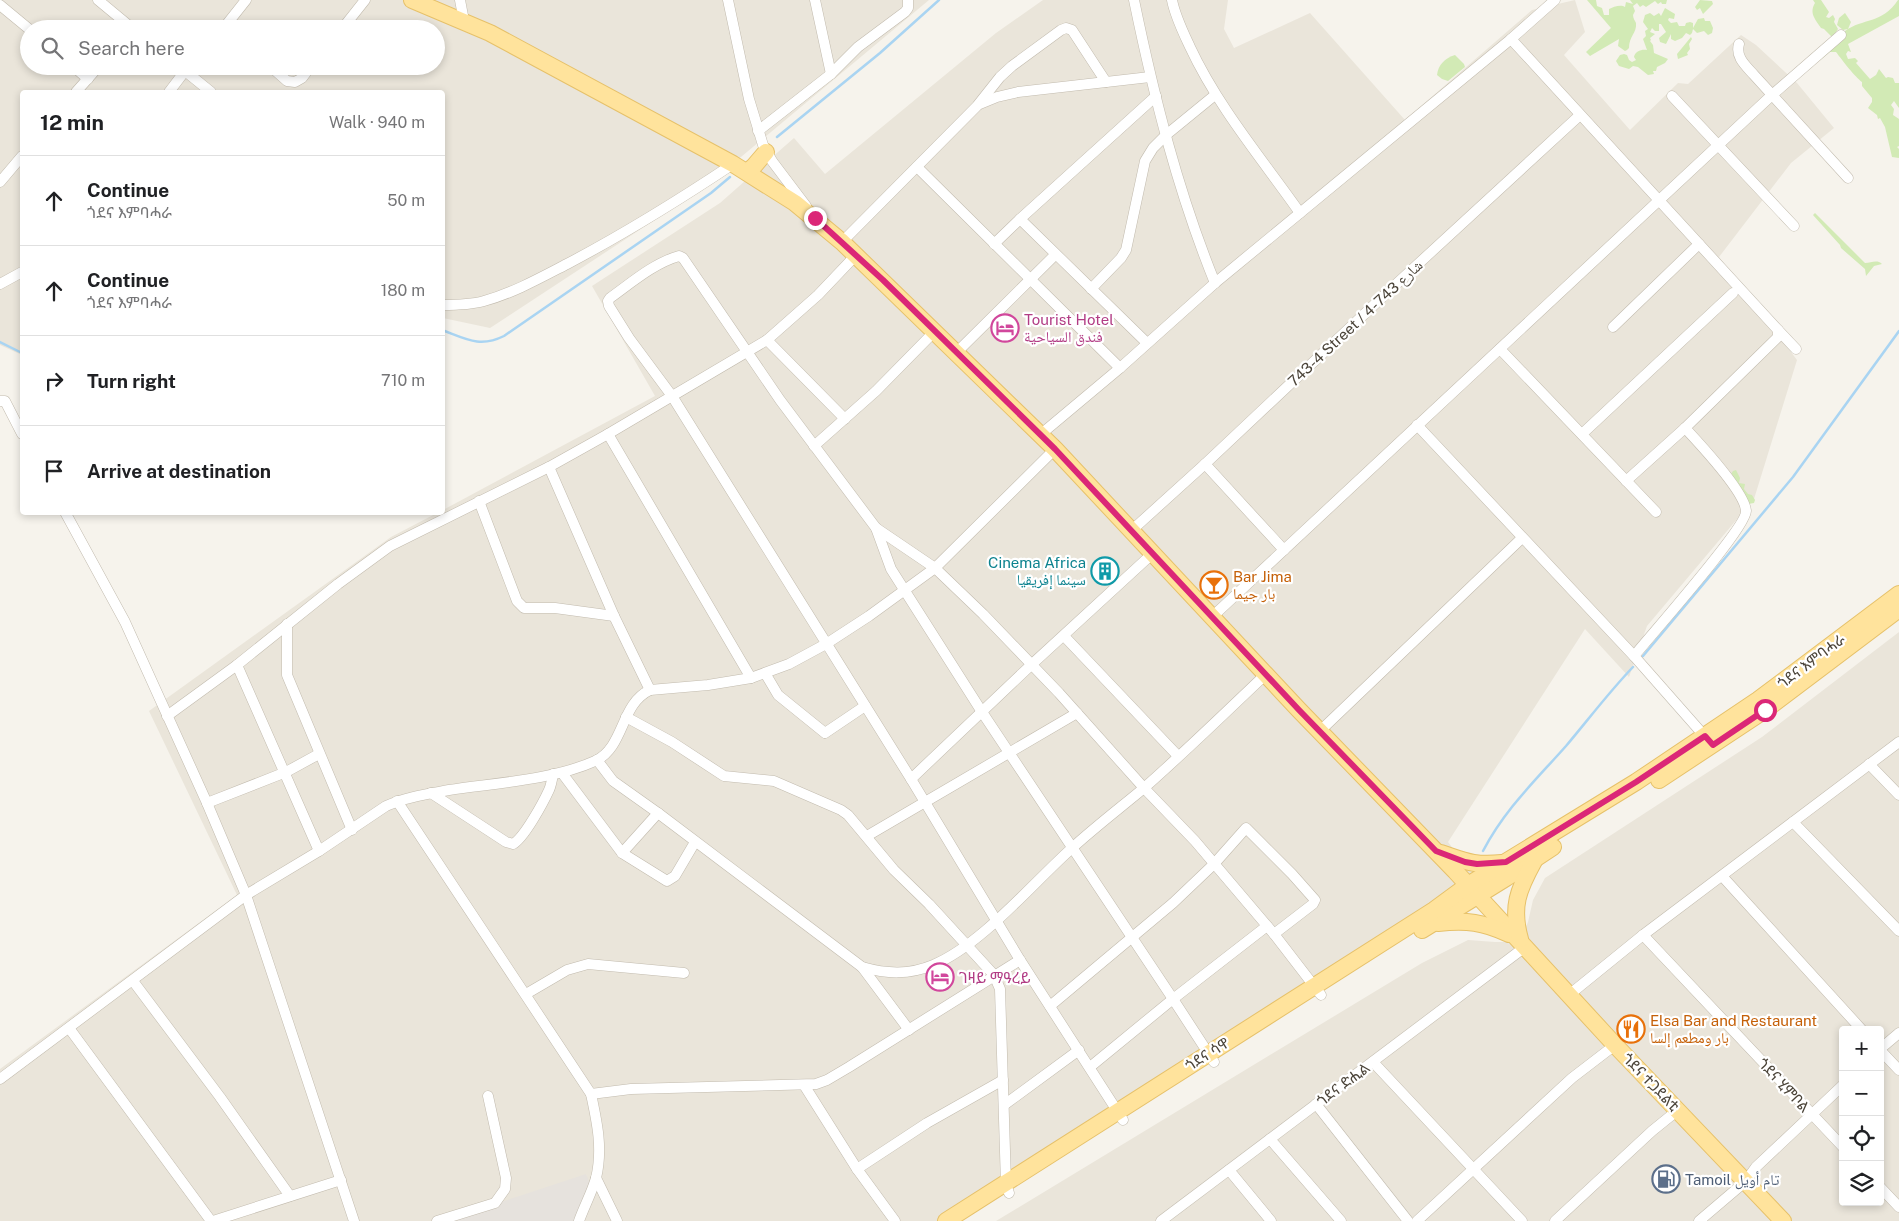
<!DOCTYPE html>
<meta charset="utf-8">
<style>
body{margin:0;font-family:"Public Sans","Noto Naskh Arabic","Noto Sans Ethiopic",sans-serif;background:#f6f6f6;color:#202124}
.controls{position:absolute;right:15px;bottom:15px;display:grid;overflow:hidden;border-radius:5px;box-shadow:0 2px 8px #0003}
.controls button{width:45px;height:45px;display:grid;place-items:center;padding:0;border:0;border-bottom:1px solid #e0e0e0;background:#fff;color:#202124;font:25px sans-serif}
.stop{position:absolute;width:15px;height:15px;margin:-11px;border:4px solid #db2777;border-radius:50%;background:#fff}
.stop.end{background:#db2777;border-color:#fff;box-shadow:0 1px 5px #0008}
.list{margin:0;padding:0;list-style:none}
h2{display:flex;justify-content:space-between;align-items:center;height:65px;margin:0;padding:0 20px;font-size:21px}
h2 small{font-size:16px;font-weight:400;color:#757577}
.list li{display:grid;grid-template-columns:32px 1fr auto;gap:15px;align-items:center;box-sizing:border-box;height:90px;padding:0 20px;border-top:1px solid #e0e0e0}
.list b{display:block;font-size:19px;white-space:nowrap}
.list p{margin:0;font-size:16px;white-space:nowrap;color:#757577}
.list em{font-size:16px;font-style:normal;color:#757577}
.icon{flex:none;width:28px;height:28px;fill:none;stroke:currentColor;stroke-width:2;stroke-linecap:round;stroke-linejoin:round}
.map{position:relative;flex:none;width:1899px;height:1221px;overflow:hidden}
.search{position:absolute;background:#fff;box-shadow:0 2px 8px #0003;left:20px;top:20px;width:425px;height:55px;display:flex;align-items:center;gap:12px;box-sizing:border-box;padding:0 18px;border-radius:28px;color:#757577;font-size:19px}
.panel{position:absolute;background:#fff;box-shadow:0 2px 8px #0003;left:20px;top:90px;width:425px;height:425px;border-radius:5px}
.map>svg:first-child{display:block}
.residential{fill:#eae5da;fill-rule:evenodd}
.industrial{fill:#e6e2dd}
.green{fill:#d2eab5}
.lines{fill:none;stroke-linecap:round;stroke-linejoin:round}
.stream{stroke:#a9d4f2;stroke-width:2.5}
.minor-casing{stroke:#c2bbae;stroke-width:11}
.primary-casing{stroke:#e6c16a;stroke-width:18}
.minor{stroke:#fff;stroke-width:10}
.primary{stroke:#ffe39c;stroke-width:16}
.route{stroke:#db2777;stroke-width:6}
.labels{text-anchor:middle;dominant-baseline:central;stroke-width:4.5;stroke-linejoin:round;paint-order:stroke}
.hotel-label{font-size:15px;fill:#b23c85;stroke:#fff;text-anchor:start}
.street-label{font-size:15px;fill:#4b4439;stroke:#fff}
.culture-label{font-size:15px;fill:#0d838f;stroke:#fff;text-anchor:end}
.food-label{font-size:15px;fill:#c56008;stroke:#fff;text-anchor:start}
.service-label{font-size:15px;fill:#4e5e75;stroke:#fff;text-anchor:start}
</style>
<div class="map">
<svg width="1899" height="1221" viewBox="0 0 1899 1221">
<rect width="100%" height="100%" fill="#f6f3ec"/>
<g class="residential">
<path d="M 0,0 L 929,0 L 705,187 L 490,328 L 443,318 L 442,92 L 22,92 L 22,355 L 0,345 ZM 29,29 L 436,29 L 436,66 L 29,66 Z"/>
<polygon points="1043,0 1228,0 1224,29 1234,48 1310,13 1405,120 1532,10 1575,0 1585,32 1564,55 1630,130 1678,83 1688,84 1741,35 1756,45 1797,83 1834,128 1791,163 1719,257 1797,360 1754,499 1647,626 1629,677 1585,629 1448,842 1477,880 942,1221 0,1221 0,1069 237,895 149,711 391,537 437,513 442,512 443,510 655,396 592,286 720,203 794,138 825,174 996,33"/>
<path d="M 1899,632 L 1899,1221 L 996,1221 L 1422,963 L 1468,940 L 1495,942 L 1520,942 L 1528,922 L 1533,900 L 1545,878 L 1762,737 ZM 1843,1030 L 1880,1030 L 1880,1202 L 1843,1202 Z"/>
</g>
<polygon class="industrial" points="586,1174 590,1184 574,1221 444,1221"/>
<g class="green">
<path d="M 1587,0 L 1596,0 L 1597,6 L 1602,8 L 1604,15 L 1609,15 L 1609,9 C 1613,7 1621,4 1625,7 L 1626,2 L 1633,4 L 1630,0 L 1667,0 L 1666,4 L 1662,4 L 1661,2 L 1658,4 L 1655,1 L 1646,7 L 1643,5 L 1640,7 L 1637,3 L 1633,6 L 1635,11 L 1633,15 C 1633,18 1635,21 1636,23 C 1637,33 1629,36 1629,48 L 1627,50 L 1625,51 L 1618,46 L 1619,39 L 1590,56 L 1586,52 L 1611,28 Z"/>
<polygon points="1700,0 1712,1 1713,4 1703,14 1700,8 1697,10 1695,7"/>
<path d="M 1813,0 L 1821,0 L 1829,12 L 1826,17 L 1829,18 L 1833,15 L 1835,19 L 1834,22 L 1838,29 L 1831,39 L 1831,36 L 1824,29 L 1821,28 C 1815,19 1809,13 1815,3 Z"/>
<path d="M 1898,0 L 1899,0 L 1899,16 L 1848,44 L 1851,52 L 1848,51 L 1846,54 L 1848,59 L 1855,58 L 1858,61 L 1856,63 L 1870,79 L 1876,75 L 1879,69 L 1886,78 L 1888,77 L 1893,78 L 1895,83 L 1899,83 L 1899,108 L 1894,101 L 1891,105 L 1894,109 L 1893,115 L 1899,119 L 1899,146 L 1897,147 L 1899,149 L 1899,158 L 1892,157 L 1885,127 L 1880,118 L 1878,119 L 1877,115 L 1868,108 L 1872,102 L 1872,98 L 1862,86 L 1862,82 C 1855,77 1842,60 1836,52 L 1830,52 L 1819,61 C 1827,51 1835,39 1845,31 C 1863,18 1882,24 1898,0 Z"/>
<path d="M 1665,8 L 1675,14 L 1674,19 L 1669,18 L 1668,20 L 1671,23 L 1677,22 L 1679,26 L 1685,26 L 1686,23 L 1690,22 L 1693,23 L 1693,28 L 1698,19 L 1704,18 L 1705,21 L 1710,21 L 1713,28 L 1712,33 L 1708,35 L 1704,31 L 1697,33 L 1693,29 L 1692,33 L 1690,35 L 1686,33 L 1682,38 L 1675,41 L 1671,39 L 1671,34 L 1666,44 L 1660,42 L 1659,38 L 1666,32 L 1661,24 L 1659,24 L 1659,31 L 1655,31 L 1652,28 L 1650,32 L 1655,34 L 1650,38 L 1651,40 L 1650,41 L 1653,45 L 1654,53 L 1668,59 L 1665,63 L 1657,67 L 1656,71 L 1653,71 L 1654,74 L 1648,75 L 1638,67 L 1633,66 L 1629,69 L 1619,66 L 1616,61 L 1620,55 L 1624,54 L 1627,55 L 1629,60 L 1632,62 L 1636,60 L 1634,57 C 1635,51 1642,49 1647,50 L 1643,39 L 1646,36 L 1645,31 L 1648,29 L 1643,22 L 1645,15 L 1650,13 L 1654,16 L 1659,13 L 1661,16 Z"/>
<polygon points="1845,13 1851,22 1848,29 1843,30 1837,25 1839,18"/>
<polygon points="1691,37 1692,39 1689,44 1690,49 1687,53 1688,55 1678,59 1677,54"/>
<path d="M 1455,55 L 1464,64 L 1465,67 L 1448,81 L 1442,79 L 1437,75 C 1438,65 1445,58 1455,55 Z"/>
<path d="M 1815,213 L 1865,263 C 1871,263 1877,259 1882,264 L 1874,266 L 1866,276 L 1865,269 L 1841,248 L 1840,245 L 1813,215 Z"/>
<polygon points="1736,470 1740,478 1739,483 1745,484 1744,489 1748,494 1752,495 1755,500 1754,503 1748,504 1731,474 1733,471"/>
</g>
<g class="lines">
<g class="stream">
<polyline points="777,137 880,53 939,0"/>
<path d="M 442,330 C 466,339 480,348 504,336 L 711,193 L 730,177"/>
<polyline points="0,342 22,353"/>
<polyline points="1643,656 1793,477 1899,331"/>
<path d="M 1483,851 C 1505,809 1535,781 1566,746 C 1588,720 1609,692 1633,667"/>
</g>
<g class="minor-casing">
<g id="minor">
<polyline points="98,0 133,29"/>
<polyline points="460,0 464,21"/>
<polyline points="728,0 749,99 763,145 772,161 806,206"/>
<polyline points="815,0 831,74"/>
<path d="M 1134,0 C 1154,97 1178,192 1215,283"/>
<path d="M 1172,0 C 1175,16 1183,32 1190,47 C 1218,107 1262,159 1300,213"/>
<polyline points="0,5 29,29"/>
<polyline points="223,29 246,0"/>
<polyline points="342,29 365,0"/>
<polyline points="1511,39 1778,330 1778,337 1685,428 1626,481"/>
<path d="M 1739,44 C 1735,57 1746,66 1754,75 L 1848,178"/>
<polyline points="73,66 88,79"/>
<polyline points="179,66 211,92"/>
<polyline points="270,66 287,81 295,82 302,78 311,66"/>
<polyline points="76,92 99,66"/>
<polyline points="169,92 188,67"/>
<polyline points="1672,96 1794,226"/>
<polyline points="980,104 997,97 1018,92 1150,77"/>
<polyline points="758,131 831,74 858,47 905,12 908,8 908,0"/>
<polyline points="917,167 1120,368"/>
<polyline points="0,182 22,156"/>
<polyline points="1020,219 1156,96"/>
<polyline points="842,242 977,106 1000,77 1012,66 1061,30 1066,28 1072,30 1106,82"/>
<polyline points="994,244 1020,219 1147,343"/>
<polyline points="0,284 22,272"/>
<polyline points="1091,289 1121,258 1126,250 1145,161 1153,148 1166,135 1215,95"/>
<path d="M 442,305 C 456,305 470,305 484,301 C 513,293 540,278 567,264 C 624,234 679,200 733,164"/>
<polyline points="1613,327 1699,244"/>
<polyline points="1778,330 1796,349"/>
<polyline points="767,340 845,419"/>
<polyline points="1500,349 1656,512"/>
<polyline points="956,353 1055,255"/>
<polyline points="0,401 5,401 22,434"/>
<polyline points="1417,425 1634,656 1708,740"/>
<polyline points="608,434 751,678"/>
<polyline points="1582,434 1733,293"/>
<polyline points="1040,435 1120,368 1215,283 1511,39 1555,0"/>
<polyline points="814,446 876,391 935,331"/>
<polyline points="1205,464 1284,550"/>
<polyline points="549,467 614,616 650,690"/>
<polyline points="479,501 517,601 524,608 555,608 614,616"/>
<polyline points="65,512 125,622 207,803 246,895 354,1221"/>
<polyline points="876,528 935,568 983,614 1059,693 1144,788 1195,841 1274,934 1321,995"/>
<polyline points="1131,531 1205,464 1392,288 1580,115"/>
<polyline points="1212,617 1772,95 1841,35"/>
<polyline points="287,624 287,675 352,830"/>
<polyline points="1064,636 1178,756"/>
<path d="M 1634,656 C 1650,636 1747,527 1746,511 C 1745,492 1699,443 1685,428"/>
<polyline points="237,665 319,851"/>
<polyline points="765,673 778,695 825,733 865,706"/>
<polyline points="167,716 237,665 338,584 390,546 549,467 608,434 767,340 818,295 856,255"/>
<polyline points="626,717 672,742 724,776 774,781 841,810 848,815 894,870 929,904 994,975 1000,989 1006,1184 1009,1193"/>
<polyline points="1320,731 1522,538"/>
<polyline points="597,760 613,781 658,813 862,967 909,1030"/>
<polyline points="1869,764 1899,795"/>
<polyline points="562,773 622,853 667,881 675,876 695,842"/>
<polyline points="911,779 1031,665 1152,554"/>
<path d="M 431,793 L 506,842 L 513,844 C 524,838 543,803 549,790 C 551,786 552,780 553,774"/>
<polyline points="397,801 591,1094 631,1089 816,1084 827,1080 849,1067 1020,960"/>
<polyline points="207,803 286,772 319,754"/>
<polyline points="1793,822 1899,931"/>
<polyline points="867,836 1077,713"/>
<polyline points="622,853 658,813"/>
<polyline points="1722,876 1862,1030"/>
<polyline points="1643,935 1843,1147"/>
<path d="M 862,967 C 887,974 909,975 933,965 C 980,946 1032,884 1071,849 C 1095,827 1120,808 1144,788 C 1186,751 1226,712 1266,674"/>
<polyline points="133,981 220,1097 290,1196"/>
<polyline points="526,994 567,970 588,964 684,973"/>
<polyline points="1569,995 1643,935 1899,742"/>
<polyline points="1050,1006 1173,903 1214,864 1246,828 1292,874 1315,900 1313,904 1274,934"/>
<polyline points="69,1028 211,1221"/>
<polyline points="1880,1049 1899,1033"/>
<polyline points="1880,1050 1899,1070"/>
<polyline points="1373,1062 1522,1221"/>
<polyline points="1090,1067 1173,999 1267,926"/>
<path d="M 0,1079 L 246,895 L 319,851 L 386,806 C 406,797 428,794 449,790 C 495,783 553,780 595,761 C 625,747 620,704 650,690 L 708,685 L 751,678 L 789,664 L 826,644 L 869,616 L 935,568 L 1055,449"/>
<polyline points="804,1085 857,1169 895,1221"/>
<polyline points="1316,1104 1408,1221"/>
<polyline points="1004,1105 1079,1050"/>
<path d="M 1123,1120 L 1020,960 L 911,779 L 672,396 L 629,338 L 609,306 L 608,301 L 610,298 C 631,283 654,263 679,256 L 683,258 L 780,400 L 876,528 L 891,569 L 982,712 L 1173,999 L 1214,1062"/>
<polyline points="1270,1139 1341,1221"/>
<polyline points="857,1169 927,1123 1003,1080"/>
<polyline points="1229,1170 1271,1221"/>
<polyline points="596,1178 617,1221"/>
<polyline points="1880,1187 1899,1207"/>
<polyline points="213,1221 341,1180"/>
<polyline points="437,1221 495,1203 505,1189 506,1178 488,1096"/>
<path d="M 579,1221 C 584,1207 592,1192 596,1178 C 603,1149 597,1122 591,1094"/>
<polyline points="1161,1221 1525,947"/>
<polyline points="1417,1221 1572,1078 1615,1045"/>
<polyline points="1555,1221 1652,1131 1678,1110"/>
<polyline points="1699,1221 1746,1181 1756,1167 1843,1085"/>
</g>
</g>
<g class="primary-casing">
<g id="primary">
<polyline points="412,0 490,33 733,164 795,203 842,242 1055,449 1299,710 1455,871 1615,1045 1783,1221"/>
<polyline points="747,172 754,166 766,152"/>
<polyline points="1659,780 1765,710 1899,609"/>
<path d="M 1441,853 C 1465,861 1474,866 1502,863"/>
<path d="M 1438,923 C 1467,920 1483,922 1509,934"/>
<polyline points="1422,930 1506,878 1553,847"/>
<path d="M 1520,939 C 1511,907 1518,890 1534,861"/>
<polyline points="946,1221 1434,910 1468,885 1636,782 1758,700 1899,594"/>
</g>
</g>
<use href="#minor" class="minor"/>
<use href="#primary" class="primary"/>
</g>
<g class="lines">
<polyline class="route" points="815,218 883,280 1055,449 1299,710 1436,851 1465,862 1477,864 1506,862 1636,782 1705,736 1713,745 1765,710"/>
</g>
<defs>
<g id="hotel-ring" transform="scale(1.4375)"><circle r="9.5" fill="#fff" stroke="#d1479c" stroke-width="1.5"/><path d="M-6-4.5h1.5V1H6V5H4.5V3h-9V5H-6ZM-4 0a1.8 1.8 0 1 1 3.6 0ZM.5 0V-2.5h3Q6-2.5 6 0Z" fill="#d1479c"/></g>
<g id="building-ring" transform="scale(1.4375)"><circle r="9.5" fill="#fff" stroke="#0f9aa8" stroke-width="1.5"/><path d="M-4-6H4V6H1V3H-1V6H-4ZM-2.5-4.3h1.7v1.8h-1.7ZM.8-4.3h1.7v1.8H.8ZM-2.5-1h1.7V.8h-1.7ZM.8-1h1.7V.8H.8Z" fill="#0f9aa8"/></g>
<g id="bar-ring" transform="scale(1.4375)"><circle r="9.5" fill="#fff" stroke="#e8710a" stroke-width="1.5"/><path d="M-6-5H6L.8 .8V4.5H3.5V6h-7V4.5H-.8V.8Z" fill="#e8710a"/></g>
<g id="restaurant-ring" transform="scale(1.4375)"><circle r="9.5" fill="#fff" stroke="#e8710a" stroke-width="1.5"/><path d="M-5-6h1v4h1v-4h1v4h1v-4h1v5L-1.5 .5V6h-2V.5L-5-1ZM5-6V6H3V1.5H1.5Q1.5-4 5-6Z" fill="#e8710a"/></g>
<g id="fuel-ring" transform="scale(1.4375)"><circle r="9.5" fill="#fff" stroke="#5c6f8a" stroke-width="1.5"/><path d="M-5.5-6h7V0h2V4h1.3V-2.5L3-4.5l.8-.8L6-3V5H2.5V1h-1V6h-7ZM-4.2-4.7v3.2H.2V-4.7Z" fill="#5c6f8a"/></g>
</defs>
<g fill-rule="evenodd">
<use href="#hotel-ring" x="1005" y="328"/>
<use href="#building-ring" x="1105" y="571"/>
<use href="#bar-ring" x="1214" y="585"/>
<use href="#hotel-ring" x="940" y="977"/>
<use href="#restaurant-ring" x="1631" y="1029"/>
<use href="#fuel-ring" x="1666" y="1179"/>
</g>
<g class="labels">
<g class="hotel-label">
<text x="1024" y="319">Tourist Hotel<tspan x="1024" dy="17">فندق السياحية</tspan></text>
<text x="959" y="977">ገዛይ ማዓረይ</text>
</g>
<g class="street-label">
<text transform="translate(1355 323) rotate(-43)">743-4 Street / شارع 743-4</text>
<text transform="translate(1811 661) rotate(-37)">ጎደና እምባሓራ</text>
<text transform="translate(1207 1054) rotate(-32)">ጎደና ሳዋ</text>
<text transform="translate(1651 1082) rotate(46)">ጎደና ተጋደልቲ</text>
<text transform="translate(1343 1084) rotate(-37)">ጎደና ድሒል</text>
<text transform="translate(1784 1085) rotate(47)">ጎደና ሂምቦል</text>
</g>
<g class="culture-label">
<text x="1086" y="562">Cinema Africa<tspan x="1086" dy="17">سينما إفريقيا</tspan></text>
</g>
<g class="food-label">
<text x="1233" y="576">Bar Jima<tspan x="1233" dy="17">بار جيما</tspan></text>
<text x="1650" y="1020">Elsa Bar and Restaurant<tspan x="1650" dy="17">بار ومطعم إلسا</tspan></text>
</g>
<g class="service-label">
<text x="1685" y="1179">Tamoil تام أويل</text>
</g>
</g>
</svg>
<div class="controls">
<button>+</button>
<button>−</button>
<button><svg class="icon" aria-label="locate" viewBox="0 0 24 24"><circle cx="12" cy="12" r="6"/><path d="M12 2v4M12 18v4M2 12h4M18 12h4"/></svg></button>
<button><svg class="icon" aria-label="layers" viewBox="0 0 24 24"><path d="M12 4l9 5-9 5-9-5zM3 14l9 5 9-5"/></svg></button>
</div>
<div class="stop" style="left:1765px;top:710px"></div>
<div class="stop end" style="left:815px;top:218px"></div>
<div class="search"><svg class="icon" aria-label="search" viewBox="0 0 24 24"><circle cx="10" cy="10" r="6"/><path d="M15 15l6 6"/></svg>Search here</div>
<section class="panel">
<h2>12 min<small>Walk · 940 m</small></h2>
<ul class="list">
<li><svg class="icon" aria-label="ahead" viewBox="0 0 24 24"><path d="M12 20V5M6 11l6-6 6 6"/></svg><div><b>Continue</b><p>ጎደና እምባሓራ</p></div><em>50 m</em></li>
<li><svg class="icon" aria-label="ahead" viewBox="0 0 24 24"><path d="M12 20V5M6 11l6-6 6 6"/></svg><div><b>Continue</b><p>ጎደና እምባሓራ</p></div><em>180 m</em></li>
<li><svg class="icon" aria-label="right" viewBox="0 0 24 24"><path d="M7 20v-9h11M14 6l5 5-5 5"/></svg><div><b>Turn right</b></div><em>710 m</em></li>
<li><svg class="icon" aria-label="arrive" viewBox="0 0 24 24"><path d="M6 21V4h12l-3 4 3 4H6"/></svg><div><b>Arrive at destination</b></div></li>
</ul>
</section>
</div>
